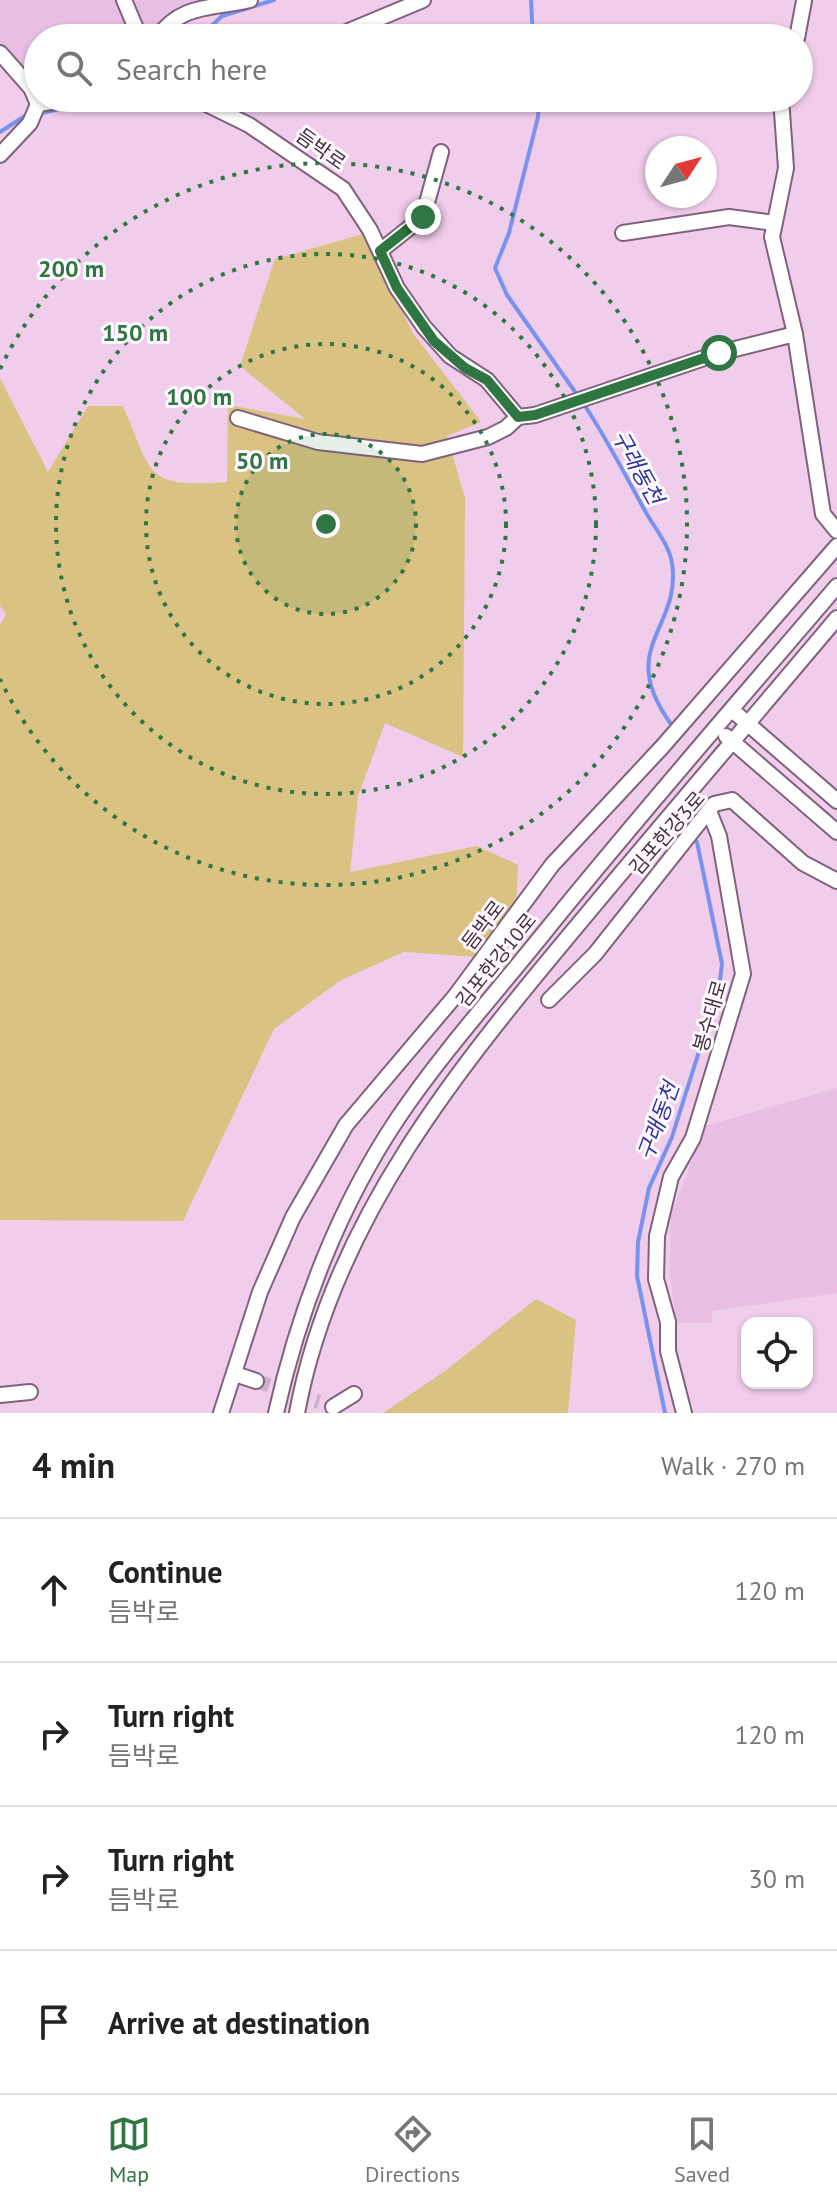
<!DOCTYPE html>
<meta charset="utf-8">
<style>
body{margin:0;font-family:"PT Sans","Noto Sans KR",sans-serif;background:#f6f6f6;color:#222}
.controls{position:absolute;right:24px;bottom:24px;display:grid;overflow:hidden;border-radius:16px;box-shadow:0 2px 6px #0004}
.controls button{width:72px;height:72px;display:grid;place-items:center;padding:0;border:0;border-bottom:2px solid #e0e0e0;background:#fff;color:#222;font:40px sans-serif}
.compass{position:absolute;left:645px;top:136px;width:72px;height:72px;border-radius:50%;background:#fff;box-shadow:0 2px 6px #0004;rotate:54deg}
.stop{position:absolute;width:24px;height:24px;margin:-18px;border:6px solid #2f7642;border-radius:50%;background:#fff}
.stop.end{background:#2f7642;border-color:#fff;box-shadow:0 2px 8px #0008}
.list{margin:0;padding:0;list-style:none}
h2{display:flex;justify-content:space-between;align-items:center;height:104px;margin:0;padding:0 32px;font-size:34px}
h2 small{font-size:26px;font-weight:400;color:#767676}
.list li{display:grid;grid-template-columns:52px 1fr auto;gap:24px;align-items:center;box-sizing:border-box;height:144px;padding:0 32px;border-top:2px solid #e0e0e0}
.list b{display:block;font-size:30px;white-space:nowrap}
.list p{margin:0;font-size:26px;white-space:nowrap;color:#767676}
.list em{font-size:26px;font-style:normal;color:#767676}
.icon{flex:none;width:44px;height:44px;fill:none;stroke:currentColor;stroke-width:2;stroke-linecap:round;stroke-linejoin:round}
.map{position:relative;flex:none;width:837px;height:1413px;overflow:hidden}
.search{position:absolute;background:#fff;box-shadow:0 2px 6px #0004;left:24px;right:24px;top:24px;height:88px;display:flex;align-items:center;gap:20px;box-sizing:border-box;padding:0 28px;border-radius:44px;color:#767676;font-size:30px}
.sheet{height:680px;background:#fff}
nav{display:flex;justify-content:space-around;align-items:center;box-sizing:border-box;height:112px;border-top:2px solid #e0e0e0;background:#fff;font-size:22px;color:#767676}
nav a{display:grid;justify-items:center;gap:4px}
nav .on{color:#2f7642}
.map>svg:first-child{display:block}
.built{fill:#e8bfe3}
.green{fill:#d9c282}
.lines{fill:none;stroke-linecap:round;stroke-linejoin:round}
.stream{stroke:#7893ed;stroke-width:4}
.minor-tunnel{stroke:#cdaec9;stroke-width:14;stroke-dasharray:14 7;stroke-linecap:butt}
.minor-casing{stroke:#80627d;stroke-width:18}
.minor{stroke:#fff;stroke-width:14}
.route{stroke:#2f7642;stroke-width:10}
.ring{fill:none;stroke:#2f7642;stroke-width:4;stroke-dasharray:4 8}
.labels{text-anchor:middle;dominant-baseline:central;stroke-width:6;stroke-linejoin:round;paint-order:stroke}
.street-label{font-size:20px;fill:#41333f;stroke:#fff8fe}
.water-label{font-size:22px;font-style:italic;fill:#27379e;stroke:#fff8fe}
.centre{fill:#2f7642;stroke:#fff8fe;stroke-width:4}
.ring-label{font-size:24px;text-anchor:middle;font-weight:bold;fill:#2f7642;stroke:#fff8fe;stroke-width:6;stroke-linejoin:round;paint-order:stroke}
</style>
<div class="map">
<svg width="837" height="1413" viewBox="0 0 837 1413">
<rect width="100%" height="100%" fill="#f0cdeb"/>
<g class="built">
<polygon points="0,0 214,0 151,38 38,38 38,90 0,46"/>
<polygon points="837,1088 837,1293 713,1311 711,1323 676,1323 670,1274 671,1215 705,1126"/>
</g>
<g class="green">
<path d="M 367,233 L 412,332 L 481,422 L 447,436 L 465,498 L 463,757 L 385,723 L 358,796 L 350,872 L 477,846 L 518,865 L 515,932 L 478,957 L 404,952 L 341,980 L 274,1029 L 183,1221 L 0,1220 L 0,625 L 6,614 L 0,606 L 0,378 L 48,472 L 88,406 L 123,406 C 153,476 145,488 227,482 L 228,405 L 305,419 L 240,366 L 275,259 Z"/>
<polygon points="536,1299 576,1320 568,1413 383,1413 445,1371"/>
</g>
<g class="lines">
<g class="stream">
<polyline points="531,0 533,38"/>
<polyline points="199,38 222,16 274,0"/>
<polyline points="539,98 538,117 509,233 495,268 507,295 578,396"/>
<polyline points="42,113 107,98"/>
<polyline points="0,132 28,114"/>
<path d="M 583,403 C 606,437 624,473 644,509 C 653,526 669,544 672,563 C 682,629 615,647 671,724"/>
<polyline points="665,1413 637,1276 638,1242 649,1188 672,1137 719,988 722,964 697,842"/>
</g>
<polyline class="minor-tunnel" points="256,1381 319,1402"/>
<g class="minor-casing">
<g id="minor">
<polyline points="124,0 140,38"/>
<path d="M 157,38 C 181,3 213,9 250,0"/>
<polyline points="332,38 423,0"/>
<polyline points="797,38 804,1"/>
<polyline points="0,53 31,88 38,104 77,98"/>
<polyline points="194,98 249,125 343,189 370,230 397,288 424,327 450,356 487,380 518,417 535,415 719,353 795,334 823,514 837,531"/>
<polyline points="781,98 786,168 772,237 795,334"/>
<polyline points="213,106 228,98"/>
<polyline points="0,155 30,123 38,104"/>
<polyline points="623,233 729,217 774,223"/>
<polyline points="380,251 423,217 441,152"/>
<polyline points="238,418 318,442 422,454 488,437 506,428 518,417"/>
<polyline points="732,710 837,801"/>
<polyline points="726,736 837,832"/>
<polyline points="549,1000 595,954 714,804 732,800 803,863 837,881"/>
<polyline points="235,1374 256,1381"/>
<polyline points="0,1395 30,1392"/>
<polyline points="333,1407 354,1394"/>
<polyline points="221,1413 260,1292 293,1217 346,1125 456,995 552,865 663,746 837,546"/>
<path d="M 276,1413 C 299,1310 339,1206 398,1118 C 442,1053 495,994 544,933 C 639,815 739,701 837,586"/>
<path d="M 297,1413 C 333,1219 460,1066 582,920 C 666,819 752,719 837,618"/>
<polyline points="684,1413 668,1351 668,1322 656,1279 657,1236 671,1177 693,1138 743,974 719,836 709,811"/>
</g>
</g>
<use href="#minor" class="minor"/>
</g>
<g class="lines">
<polyline class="route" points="423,217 380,251 397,288 434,341 465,368 487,380 518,417 535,415 719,353"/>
</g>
<circle cx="326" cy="524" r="90" fill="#2f7642" fill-opacity=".12"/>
<g class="ring">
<circle cx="326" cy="524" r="90"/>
<circle cx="326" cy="524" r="180"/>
<circle cx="326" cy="524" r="270"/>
<path d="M0 369A361 361 0 1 1 0 679"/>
</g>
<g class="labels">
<g class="street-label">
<text transform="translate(321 149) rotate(35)">듬박로</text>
<text transform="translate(667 833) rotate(-49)">김포한강3로</text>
<text transform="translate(483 925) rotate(-53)">듬박로</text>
<text transform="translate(496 960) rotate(-51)">김포한강10로</text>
<text transform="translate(710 1016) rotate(-74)">봉수대로</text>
</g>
<g class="water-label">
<text transform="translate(638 467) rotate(61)">구래동천</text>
<text transform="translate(658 1121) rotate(-70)">구래동천</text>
</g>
</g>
<circle cx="326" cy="524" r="12" class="centre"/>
<g class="ring-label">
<text x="71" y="277">200 m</text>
<text x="135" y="341">150 m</text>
<text x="199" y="405">100 m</text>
<text x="262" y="469">50 m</text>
</g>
</svg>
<div class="controls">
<button><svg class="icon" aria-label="locate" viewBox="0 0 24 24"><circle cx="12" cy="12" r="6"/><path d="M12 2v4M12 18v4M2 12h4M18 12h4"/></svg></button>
</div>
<svg class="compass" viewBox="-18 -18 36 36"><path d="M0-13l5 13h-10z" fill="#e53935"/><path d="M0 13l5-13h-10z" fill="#767676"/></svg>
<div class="stop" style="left:719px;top:353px"></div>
<div class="stop end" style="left:423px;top:217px"></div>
<div class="search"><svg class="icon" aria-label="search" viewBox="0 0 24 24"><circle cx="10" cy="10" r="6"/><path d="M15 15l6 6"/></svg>Search here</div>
</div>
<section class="sheet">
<h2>4 min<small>Walk · 270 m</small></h2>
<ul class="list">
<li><svg class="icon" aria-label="ahead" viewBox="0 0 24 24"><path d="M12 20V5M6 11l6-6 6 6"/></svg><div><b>Continue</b><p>듬박로</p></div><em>120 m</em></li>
<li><svg class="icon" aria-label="right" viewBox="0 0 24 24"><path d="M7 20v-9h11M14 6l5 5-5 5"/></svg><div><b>Turn right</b><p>듬박로</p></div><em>120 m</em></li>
<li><svg class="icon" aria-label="right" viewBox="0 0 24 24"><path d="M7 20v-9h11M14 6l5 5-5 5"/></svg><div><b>Turn right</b><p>듬박로</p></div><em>30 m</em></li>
<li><svg class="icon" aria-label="arrive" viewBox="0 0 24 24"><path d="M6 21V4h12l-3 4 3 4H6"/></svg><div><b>Arrive at destination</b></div></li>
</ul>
</section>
<nav>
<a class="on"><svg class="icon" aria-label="map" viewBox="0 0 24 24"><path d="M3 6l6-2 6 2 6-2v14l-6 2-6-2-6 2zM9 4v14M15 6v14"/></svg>Map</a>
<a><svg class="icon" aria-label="directions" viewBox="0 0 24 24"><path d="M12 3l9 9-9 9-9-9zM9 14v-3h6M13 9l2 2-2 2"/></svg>Directions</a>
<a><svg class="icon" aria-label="saved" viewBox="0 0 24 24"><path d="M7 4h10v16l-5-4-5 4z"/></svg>Saved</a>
</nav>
